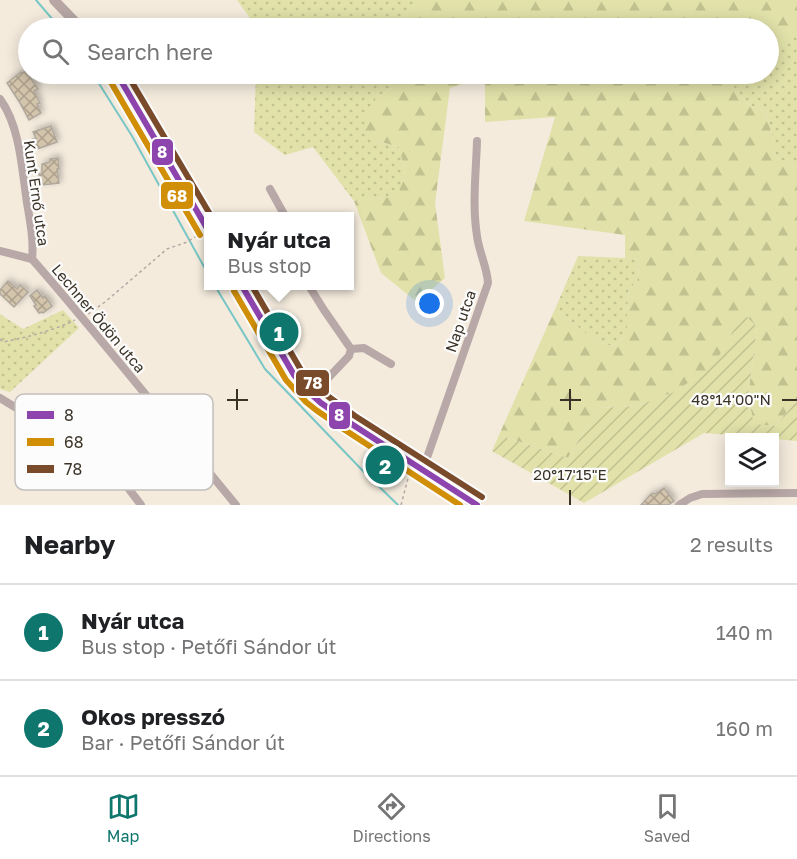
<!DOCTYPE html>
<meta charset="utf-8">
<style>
body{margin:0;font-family:"Golos Text",sans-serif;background:#f6f6f6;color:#202124}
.controls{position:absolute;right:18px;bottom:18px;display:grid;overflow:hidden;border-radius:0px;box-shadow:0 3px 15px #0003}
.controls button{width:54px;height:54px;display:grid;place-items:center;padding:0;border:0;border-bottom:2px solid #e0e0e0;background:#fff;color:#202124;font:30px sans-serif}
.you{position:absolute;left:430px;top:304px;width:21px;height:21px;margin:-15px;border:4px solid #fff;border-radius:50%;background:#1a73e8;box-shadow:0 0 0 9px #1a73e833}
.badge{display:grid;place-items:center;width:39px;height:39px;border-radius:50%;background:#0f766e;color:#fff;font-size:20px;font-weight:700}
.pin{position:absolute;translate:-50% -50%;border:3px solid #fff;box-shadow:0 2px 6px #0006}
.popup{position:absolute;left:204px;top:212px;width:150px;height:78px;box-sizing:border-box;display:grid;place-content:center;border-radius:0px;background:#fff;filter:drop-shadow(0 2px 4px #0005);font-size:20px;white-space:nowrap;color:#757577}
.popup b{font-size:22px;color:#202124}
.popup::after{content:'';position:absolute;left:50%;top:100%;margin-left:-12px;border:12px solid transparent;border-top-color:#fff}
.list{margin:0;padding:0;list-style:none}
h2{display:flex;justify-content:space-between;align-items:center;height:78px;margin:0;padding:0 24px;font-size:26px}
h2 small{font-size:20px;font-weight:400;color:#757577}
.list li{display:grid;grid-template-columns:39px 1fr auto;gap:18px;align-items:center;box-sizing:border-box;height:96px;padding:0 24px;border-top:2px solid #e0e0e0}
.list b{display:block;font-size:22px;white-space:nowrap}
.list p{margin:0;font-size:20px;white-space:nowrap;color:#757577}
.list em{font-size:20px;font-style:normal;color:#757577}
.icon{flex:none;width:33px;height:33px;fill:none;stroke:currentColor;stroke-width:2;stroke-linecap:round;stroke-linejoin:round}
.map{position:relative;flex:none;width:797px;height:505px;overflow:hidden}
.search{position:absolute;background:#fff;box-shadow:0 3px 15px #0003;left:18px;right:18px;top:18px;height:66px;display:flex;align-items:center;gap:15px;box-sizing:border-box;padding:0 21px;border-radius:33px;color:#757577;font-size:22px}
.sheet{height:270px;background:#fff}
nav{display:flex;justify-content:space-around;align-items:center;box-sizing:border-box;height:84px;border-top:2px solid #e0e0e0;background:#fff;font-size:16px;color:#757577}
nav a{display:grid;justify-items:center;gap:3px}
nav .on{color:#0f766e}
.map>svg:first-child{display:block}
.grass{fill:url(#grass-dots)}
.forest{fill:url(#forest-firs)}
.garden{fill:url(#garden-furrows)}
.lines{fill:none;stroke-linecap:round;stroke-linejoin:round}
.stream{stroke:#78c7c6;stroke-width:2}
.building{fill:url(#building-cross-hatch);stroke:#b0a89d;stroke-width:1.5;filter:url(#shadow)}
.path{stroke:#b4a9a5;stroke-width:1.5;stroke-dasharray:3 3;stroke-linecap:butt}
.street{stroke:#b8a8a7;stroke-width:8}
.secondary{stroke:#b7a6a4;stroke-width:10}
.bus-1-casing{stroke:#fcfcfc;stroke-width:10}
.bus-2-casing{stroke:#fcfcfc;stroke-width:10}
.bus-3-casing{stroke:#fcfcfc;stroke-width:10}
.bus-1{stroke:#8e44ad;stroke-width:6}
.bus-2{stroke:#d18f08;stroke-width:6}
.bus-3{stroke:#7a4b2a;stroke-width:6}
.ticks{fill:none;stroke:#3a3226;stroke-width:2}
.labels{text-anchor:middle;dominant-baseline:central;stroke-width:4.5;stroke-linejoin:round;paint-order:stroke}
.street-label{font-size:15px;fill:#3a3226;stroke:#fcfcfc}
.key{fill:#fcfcfc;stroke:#c2bfbc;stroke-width:1.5}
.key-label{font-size:16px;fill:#3a3226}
.ticks-label{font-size:15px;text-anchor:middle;fill:#3a3226;stroke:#fcfcfc;stroke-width:4.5;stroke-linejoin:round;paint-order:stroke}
.line-badge{stroke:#fcfcfc;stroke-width:2}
.badge-label{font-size:16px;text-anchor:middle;font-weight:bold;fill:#fff}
</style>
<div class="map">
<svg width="797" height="505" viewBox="0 0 797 505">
<defs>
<pattern id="grass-dots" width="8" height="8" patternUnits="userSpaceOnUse" patternTransform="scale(1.5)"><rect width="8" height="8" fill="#e1e1a9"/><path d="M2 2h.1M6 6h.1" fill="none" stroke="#c2c291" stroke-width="1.8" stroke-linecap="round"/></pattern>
<pattern id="forest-firs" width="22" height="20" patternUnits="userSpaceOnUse" patternTransform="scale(1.5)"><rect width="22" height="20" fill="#e1e1a9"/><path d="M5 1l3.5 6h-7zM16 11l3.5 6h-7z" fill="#c2c291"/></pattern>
<pattern id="garden-furrows" width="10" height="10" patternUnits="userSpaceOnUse" patternTransform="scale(1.5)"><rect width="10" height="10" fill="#e1e1a9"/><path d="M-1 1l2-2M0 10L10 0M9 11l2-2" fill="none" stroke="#c2c291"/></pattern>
<pattern id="building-cross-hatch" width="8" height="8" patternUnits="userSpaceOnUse" patternTransform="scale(1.5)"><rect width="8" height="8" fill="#d3c4ac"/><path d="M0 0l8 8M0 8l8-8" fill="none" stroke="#aca08c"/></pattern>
<filter id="shadow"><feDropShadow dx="2.5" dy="-2.5" stdDeviation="3" flood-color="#0004"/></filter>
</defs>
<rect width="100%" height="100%" fill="#f4ebdd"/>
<g class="grass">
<polygon points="237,0 422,0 396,23 395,28 257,28"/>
<polygon points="797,32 797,167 775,157 772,136 766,113 748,104 733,86 742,74 768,74 769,53 795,35"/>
<polygon points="256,74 393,74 394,87 374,99 380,142 399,147 405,172 399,193 386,198 354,201 313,147 285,155 254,132"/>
<polygon points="578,256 625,258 638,260 639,278 629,290 627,312 627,335 613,346 597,342 555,309"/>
<polygon points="63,310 79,328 10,392 0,389 0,314 23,329"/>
</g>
<g class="forest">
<polygon points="422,0 797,0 797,32 796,35 769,53 768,28 395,28 396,23"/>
<polygon points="393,74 742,74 733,86 748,104 766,113 772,136 775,157 797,167 797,399 776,426 754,425 748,396 757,327 742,313 724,349 709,370 674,392 637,406 598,408 568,458 499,435 555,309 597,342 613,346 627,335 627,312 629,290 639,278 638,260 625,258 625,235 524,221 555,117 485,122 485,77 450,88 435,203 445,278 417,302 381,273 354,201 386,198 399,192 405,172 399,147 381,142 365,133 365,119 374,99 394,87"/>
</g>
<polygon class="garden" points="742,312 757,327 748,396 754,424 776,426 797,399 797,441 775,439 774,437 756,437 704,433 584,503 492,451 499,435 568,458 598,408 637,406 674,392 708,370 724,349"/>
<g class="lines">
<g class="stream">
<polyline points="36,0 60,28"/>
<polyline points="93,74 132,136 208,274"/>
<polyline points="215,286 265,369 363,471 398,505"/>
</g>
</g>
<g class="building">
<polygon points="26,71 38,89 34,91 40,103 37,104 41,113 29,120 20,103 7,83 21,72 22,73"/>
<polygon points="51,126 57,142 37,149 33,139 36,138 33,132"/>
<polygon points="58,158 59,169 57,169 59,183 42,185 42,182 40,182 39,174 42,174 42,164 50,162 50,159"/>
<polygon points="8,281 17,289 20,285 28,292 14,307 0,294 0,290"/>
<polygon points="37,290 43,298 45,296 52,306 43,313 42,312 39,313 34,306 36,305 30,296"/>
<polygon points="664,488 674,501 668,505 641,505 650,495 653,493 655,494"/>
</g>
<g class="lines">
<g class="path">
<polyline points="88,314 105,302 167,249 187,242 200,234"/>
<path d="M 0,339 L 3,342 C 28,337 52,331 75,320"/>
<polyline points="401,505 410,471"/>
</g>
<g class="street">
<path d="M 0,99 C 20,126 22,170 27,203 C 30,221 34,240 32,259"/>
<polyline points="270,189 285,216"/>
<polyline points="0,251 32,259"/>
<path d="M 32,259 C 102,339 168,423 236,505"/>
<polyline points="309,286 324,310 351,349 349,356 312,395"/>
<polyline points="351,349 364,348 391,364"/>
<polyline points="0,398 95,456 116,472 141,505"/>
<path d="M 423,469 L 488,283 C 487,267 479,252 477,236 C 472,205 476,173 477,141"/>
<polyline points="679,505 690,498 702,494 797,493"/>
</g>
<g class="secondary">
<polyline points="54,0 81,28"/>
<polyline points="117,74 208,230"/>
<polyline points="242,286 294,375 312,395 321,403 350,423 477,505"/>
</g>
<g class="bus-1-casing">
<g id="bus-1">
<polyline points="117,74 208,230"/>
<polyline points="242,286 294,375 312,395 321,403 350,423 477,505"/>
</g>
</g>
<g class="bus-2-casing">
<g id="bus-2">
<polyline points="109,79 200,235"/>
<polyline points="234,291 286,380 306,402 316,410 345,430 460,505"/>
</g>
</g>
<g class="bus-3-casing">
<g id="bus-3">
<polyline points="127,74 211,216"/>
<polyline points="252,286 301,370 318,389 355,416 482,497"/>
</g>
</g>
<use href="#bus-1" class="bus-1"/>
<use href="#bus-2" class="bus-2"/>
<use href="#bus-3" class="bus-3"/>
</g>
<path class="ticks" d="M 237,389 L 237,410M 570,389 L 570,410M 227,400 L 248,400M 560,400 L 581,400M 782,400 L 797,400M 570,490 L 570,505"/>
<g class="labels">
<g class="street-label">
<text transform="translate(37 193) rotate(82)">Kunt Ernő utca</text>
<text transform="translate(99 318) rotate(50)">Lechner Ödön utca</text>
<text transform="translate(460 321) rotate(-71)">Nap utca</text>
</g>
</g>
<rect x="15" y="394" width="198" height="96" rx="9" class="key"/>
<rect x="27" y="411" width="27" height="8" fill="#8e44ad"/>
<rect x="27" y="438" width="27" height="8" fill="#d18f08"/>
<rect x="27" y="465" width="27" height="8" fill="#7a4b2a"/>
<g class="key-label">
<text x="64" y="421">8</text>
<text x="64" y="448">68</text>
<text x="64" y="475">78</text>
</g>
<g class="ticks-label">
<text x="731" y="405">48°14'00"N</text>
<text x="570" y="480">20°17'15"E</text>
</g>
<g class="line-badge">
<rect x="151" y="138" width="23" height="28" rx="6" fill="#8e44ad"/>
<rect x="160" y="181" width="34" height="29" rx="6" fill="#d18f08"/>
<rect x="295" y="369" width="35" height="28" rx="6" fill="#7a4b2a"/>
<rect x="328" y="401" width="23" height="29" rx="6" fill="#8e44ad"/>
</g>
<g class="badge-label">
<text x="162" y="158">8</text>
<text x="177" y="202">68</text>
<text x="313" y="389">78</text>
<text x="339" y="421">8</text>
</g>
</svg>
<div class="controls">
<button><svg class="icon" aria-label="layers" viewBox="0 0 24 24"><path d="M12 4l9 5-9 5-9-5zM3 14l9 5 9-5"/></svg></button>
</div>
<div class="you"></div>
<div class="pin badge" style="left:279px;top:332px">1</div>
<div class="popup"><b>Nyár utca</b>Bus stop</div>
<div class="pin badge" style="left:385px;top:465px">2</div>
<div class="search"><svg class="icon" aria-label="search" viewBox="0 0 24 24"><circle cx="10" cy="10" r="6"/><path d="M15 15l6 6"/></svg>Search here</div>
</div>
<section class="sheet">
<h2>Nearby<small>2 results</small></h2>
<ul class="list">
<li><span class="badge">1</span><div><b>Nyár utca</b><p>Bus stop · Petőfi Sándor út</p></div><em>140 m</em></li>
<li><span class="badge">2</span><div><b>Okos presszó</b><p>Bar · Petőfi Sándor út</p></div><em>160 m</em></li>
</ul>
</section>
<nav>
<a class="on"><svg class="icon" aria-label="map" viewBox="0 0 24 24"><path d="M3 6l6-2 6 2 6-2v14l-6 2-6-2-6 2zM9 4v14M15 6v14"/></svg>Map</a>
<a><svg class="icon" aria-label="directions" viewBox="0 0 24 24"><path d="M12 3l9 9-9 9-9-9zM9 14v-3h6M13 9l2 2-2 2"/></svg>Directions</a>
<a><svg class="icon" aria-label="saved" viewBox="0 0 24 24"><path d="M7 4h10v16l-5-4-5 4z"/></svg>Saved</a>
</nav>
